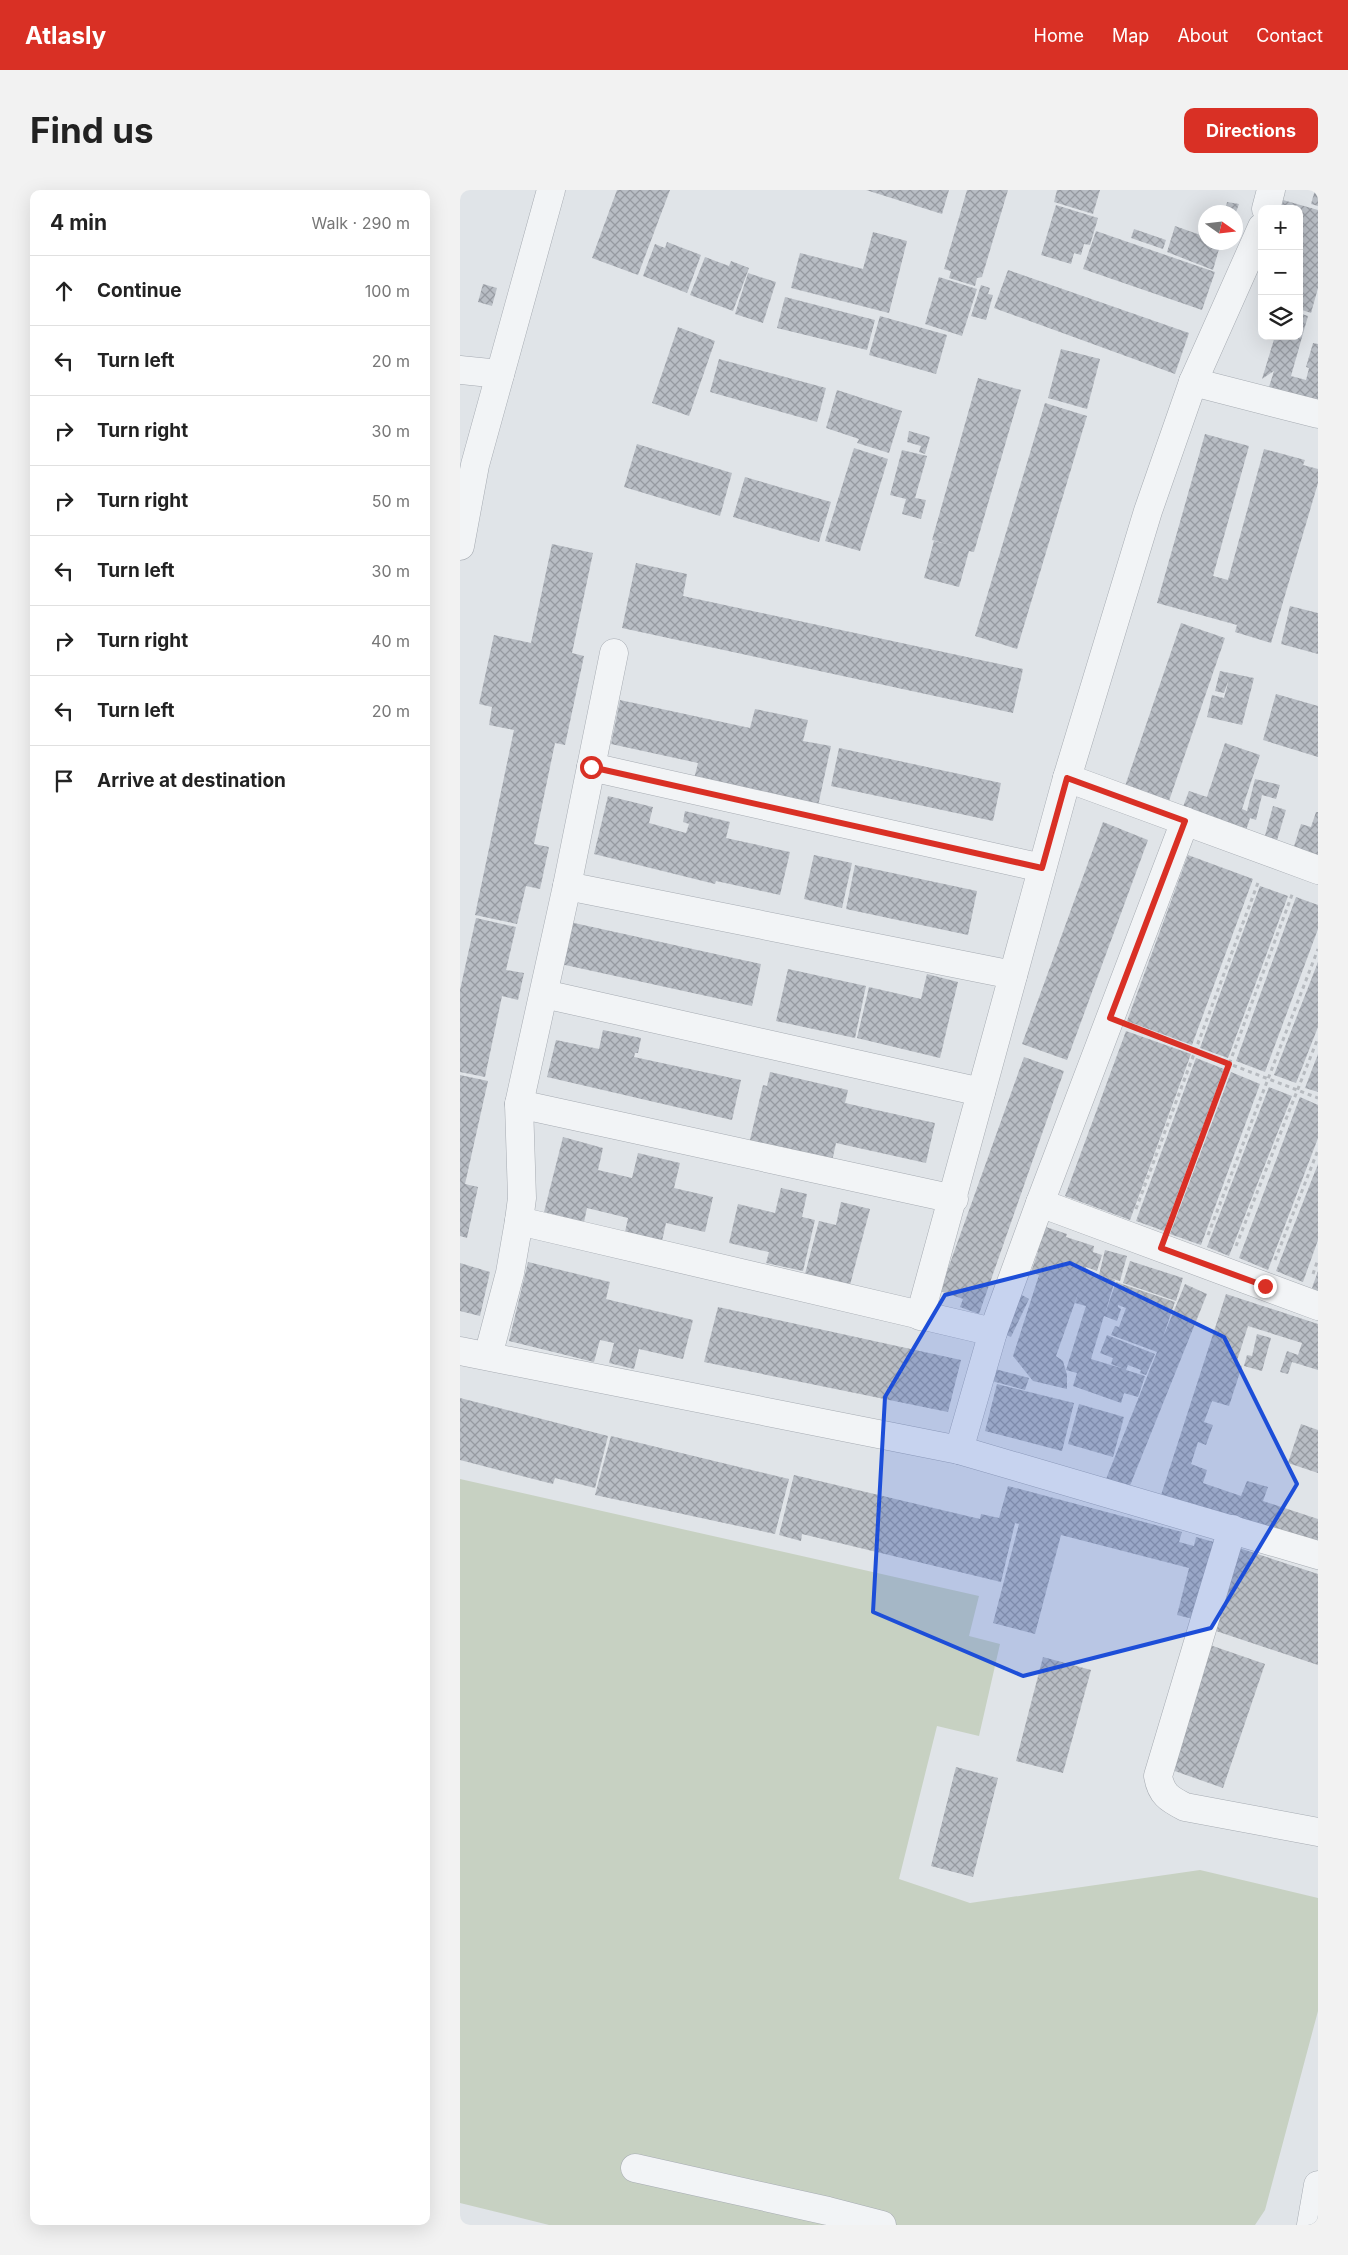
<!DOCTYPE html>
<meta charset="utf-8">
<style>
body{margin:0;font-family:Inter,sans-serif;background:#f2f2f2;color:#222}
.controls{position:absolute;right:15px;top:15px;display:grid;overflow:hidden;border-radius:10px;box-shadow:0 5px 20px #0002}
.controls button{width:45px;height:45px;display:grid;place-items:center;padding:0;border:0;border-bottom:1px solid #e0e0e0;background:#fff;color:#222;font:25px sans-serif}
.compass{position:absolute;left:738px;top:15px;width:45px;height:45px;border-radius:50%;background:#fff;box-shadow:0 5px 20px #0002;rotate:104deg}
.stop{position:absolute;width:15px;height:15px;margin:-11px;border:4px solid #d93025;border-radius:50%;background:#fff}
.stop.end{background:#d93025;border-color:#fff;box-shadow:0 1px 5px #0008}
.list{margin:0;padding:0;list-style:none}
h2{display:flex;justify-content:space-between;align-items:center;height:65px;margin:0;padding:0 20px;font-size:21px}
h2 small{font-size:16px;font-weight:400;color:#767676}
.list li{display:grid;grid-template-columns:32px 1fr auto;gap:15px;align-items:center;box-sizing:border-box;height:70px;padding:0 20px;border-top:1px solid #e0e0e0}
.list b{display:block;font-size:19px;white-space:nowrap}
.list em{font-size:16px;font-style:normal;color:#767676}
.icon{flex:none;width:28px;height:28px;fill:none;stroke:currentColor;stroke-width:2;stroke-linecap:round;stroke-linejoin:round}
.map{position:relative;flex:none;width:858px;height:2035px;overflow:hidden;border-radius:10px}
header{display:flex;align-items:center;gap:30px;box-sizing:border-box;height:70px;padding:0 25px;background:#d93025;color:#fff}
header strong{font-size:24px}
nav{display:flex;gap:28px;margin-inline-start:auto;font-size:18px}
.intro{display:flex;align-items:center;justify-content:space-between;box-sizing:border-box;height:120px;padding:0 30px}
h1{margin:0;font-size:35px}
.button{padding:12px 22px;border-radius:10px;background:#d93025;color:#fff;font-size:18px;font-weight:700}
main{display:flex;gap:30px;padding:0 30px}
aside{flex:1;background:#fff;border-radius:10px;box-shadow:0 5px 20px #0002}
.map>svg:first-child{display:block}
.grass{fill:#c7d1c2}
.building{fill:url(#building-cross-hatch)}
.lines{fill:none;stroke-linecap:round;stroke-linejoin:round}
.minor-casing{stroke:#a6abb2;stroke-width:29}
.path{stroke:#b6babf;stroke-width:3;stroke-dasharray:4 4;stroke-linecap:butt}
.minor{stroke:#f2f4f6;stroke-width:28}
.route{stroke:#d93025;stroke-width:6}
.marked{fill:#1d4ed8;fill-opacity:0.2;stroke:#1d4ed8;stroke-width:4;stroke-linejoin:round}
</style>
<header>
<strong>Atlasly</strong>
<nav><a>Home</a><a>Map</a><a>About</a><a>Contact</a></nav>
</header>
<div class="intro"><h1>Find us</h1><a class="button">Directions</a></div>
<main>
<aside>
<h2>4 min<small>Walk · 290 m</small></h2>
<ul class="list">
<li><svg class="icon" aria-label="ahead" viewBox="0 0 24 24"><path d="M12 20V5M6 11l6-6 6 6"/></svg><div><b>Continue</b></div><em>100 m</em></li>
<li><svg class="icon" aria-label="left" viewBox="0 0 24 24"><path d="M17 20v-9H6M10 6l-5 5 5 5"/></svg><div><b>Turn left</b></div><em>20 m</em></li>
<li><svg class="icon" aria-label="right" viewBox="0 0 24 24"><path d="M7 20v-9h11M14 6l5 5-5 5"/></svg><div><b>Turn right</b></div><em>30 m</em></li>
<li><svg class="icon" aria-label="right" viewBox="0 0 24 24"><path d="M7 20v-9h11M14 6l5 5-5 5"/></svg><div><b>Turn right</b></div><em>50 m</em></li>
<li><svg class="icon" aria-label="left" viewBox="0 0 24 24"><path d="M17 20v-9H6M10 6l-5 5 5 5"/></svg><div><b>Turn left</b></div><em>30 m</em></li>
<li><svg class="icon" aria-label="right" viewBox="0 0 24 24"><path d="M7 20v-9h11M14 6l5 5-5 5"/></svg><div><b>Turn right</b></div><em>40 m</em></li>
<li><svg class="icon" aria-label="left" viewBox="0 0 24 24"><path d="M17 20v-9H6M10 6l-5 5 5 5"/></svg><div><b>Turn left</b></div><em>20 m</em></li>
<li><svg class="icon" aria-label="arrive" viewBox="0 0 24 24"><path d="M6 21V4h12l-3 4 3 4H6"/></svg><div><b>Arrive at destination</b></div></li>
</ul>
</aside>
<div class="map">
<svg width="858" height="2035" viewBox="0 0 858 2035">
<defs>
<pattern id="building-cross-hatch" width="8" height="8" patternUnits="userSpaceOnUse" patternTransform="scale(1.25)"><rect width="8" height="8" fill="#b8bdc4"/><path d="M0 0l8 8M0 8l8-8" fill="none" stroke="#969aa1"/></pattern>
</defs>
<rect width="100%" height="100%" fill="#e0e4e8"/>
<polygon class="grass" points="0,1289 519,1406 509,1446 540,1454 519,1546 477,1536 439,1689 510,1713 740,1680 858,1708 858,1821 805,2020 795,2035 89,2035 0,2013"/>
<g class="building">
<polygon points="157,0 210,0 178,85 132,68"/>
<polygon points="406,0 489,0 482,24"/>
<polygon points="507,0 548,0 522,87 517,88 515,96 489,88 491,81 484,79"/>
<polygon points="597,0 640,0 633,24 594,12"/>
<polygon points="855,0 858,0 858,16 851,14"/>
<polygon points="823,10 858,20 858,98 851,123 839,119 839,19 821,19"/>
<polygon points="767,12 779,14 776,22 765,22"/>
<polygon points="596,15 638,28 630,55 624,54 621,65 614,63 611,74 581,65"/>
<polygon points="715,36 746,47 746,52 761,52 753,80 707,62"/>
<polygon points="674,39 706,50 703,59 671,48"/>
<polygon points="636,41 755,82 742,120 623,79"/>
<polygon points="413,42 447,51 429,123 331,98 340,63 403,79"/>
<polygon points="207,52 241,65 227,103 183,86 195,54 205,58"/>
<polygon points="245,67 269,76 271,71 289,78 273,121 230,105"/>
<polygon points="548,80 729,143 715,184 534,118"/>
<polygon points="288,83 316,92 303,133 275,124"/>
<polygon points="479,87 517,99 502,146 465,134"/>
<polygon points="23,94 37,98 32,116 18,112"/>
<polygon points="521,95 530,98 528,104 533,105 526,130 511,126"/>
<polygon points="325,107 415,130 407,160 317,138"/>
<polygon points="839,123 848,126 831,186 846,190 849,178 846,177 853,153 858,154 858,213 808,200 814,181 802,189 815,146 839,146"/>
<polygon points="420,126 487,145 476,184 409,165"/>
<polygon points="218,137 255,151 229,226 192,213"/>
<polygon points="601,159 640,169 627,219 588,208"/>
<polygon points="259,169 366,198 357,232 250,202"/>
<polygon points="518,188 561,200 514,362 509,361 499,397 464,388 474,351 491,355 472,350"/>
<polygon points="377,200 442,221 429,263 397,253 399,249 366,238"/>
<polygon points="585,213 627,226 557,459 515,446"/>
<polygon points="449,241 470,247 465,264 459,262 461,256 447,252"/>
<polygon points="745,244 789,256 753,386 768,390 804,259 845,270 843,275 858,279 858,293 811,453 775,442 777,435 697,413"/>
<polygon points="177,254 272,283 260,326 164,297"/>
<polygon points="394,258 428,269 400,361 365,351"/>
<polygon points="442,260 467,266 455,308 466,310 461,329 442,324 446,309 430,305"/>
<polygon points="285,287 371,312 359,352 273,327"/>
<polygon points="92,354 133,363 112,463 124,466 105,555 95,553 74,654 89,657 80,699 66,696 57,734 15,725 54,540 29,535 32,517 19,514 34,445 71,453"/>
<polygon points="176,373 227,384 223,406 563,479 553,523 162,438"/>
<polygon points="830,416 858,423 858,464 821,454"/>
<polygon points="721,433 765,448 709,611 665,596"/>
<polygon points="760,481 794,488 782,535 747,527 752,505 764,508 769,489 764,503 755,501"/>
<polygon points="816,504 858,516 858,567 803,550"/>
<polygon points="160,510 290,538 295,519 348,530 343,551 371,556 358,616 234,589 238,573 151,554"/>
<polygon points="765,553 800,565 782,619 787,621 795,589 820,595 816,609 802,605 796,630 790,628 785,644 721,622 729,601 747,607"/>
<polygon points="379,558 541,593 533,631 371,596"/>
<polygon points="148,606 193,617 189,633 226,643 229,634 223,632 225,621 270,632 266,648 330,662 320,705 256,691 255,694 134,664"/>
<polygon points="813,616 826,620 815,657 803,653"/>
<polygon points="856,622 858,622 858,674 831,666 841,634 851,637"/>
<polygon points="643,632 688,650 607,870 562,854"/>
<polygon points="354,665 392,673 382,718 344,709"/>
<polygon points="728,665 793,689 732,855 667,831"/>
<polygon points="395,675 517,701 508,745 386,719"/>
<polygon points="800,696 828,706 768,868 740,858"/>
<polygon points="836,707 858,715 858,739 805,882 776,871"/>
<polygon points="16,728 56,737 46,780 64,783 58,810 42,806 25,887 0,882 0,800"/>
<polygon points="105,731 301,774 292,816 96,773"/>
<polygon points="858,772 858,837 836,893 814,885"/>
<polygon points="328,779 406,796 395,848 316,831"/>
<polygon points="467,784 498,792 480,868 397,848 409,797 461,809"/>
<polygon points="143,840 181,848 178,863 175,863 174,867 281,890 272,930 87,887 96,850 139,859"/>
<polygon points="666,841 731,864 670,1030 605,1006"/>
<polygon points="858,864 858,902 845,898"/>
<polygon points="564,867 604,881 519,1124 500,1117 503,1109 480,1101"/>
<polygon points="736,868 764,879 704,1041 676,1031"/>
<polygon points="310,882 388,900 385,913 475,933 466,973 376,953 371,976 288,958 303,895 307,896"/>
<polygon points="771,882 800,894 741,1055 710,1044"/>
<polygon points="0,885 28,891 5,994 18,997 7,1048 0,1046"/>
<polygon points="809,897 832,906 769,1066 747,1057"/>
<polygon points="840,907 858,915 858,948 808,1080 779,1068"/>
<polygon points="103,947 143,958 138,980 172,988 178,963 220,973 214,998 253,1007 245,1042 206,1033 202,1051 165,1042 168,1028 127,1018 124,1032 84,1022"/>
<polygon points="858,974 858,1050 843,1092 816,1081"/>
<polygon points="321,998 347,1004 342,1027 355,1030 343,1081 306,1073 309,1062 269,1053 278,1014 315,1023"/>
<polygon points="381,1012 410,1019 390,1095 345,1084 359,1031 376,1035"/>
<polygon points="586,1037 607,1044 606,1047 634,1056 633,1062 642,1065 637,1081 626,1077 625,1081 639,1085 645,1060 667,1066 660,1091 642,1086 655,1090 645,1124 656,1092 715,1112 703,1147 725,1094 747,1104 669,1298 646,1289 697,1162 651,1145 655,1136 659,1137 666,1118 658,1115 658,1117 661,1119 657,1131 644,1126 631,1169 664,1179 651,1174 653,1168 640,1163 647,1145 695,1164 686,1185 680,1183 681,1180 668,1175 666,1180 685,1186 678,1207 664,1203 661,1213 613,1196 617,1183 606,1180 626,1116 615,1113 620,1098 596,1166 603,1171 607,1185 607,1199 573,1191 553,1166 579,1085 571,1082 578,1062 573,1061 578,1045 582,1047"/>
<polygon points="670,1071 723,1088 716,1111 663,1093"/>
<polygon points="68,1072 150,1092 146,1109 233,1130 223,1169 179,1159 174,1179 149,1173 154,1153 140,1150 134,1172 49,1151"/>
<polygon points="0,1073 30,1082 20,1126 0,1121"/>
<polygon points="858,1081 858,1101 852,1098"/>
<polygon points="560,1104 569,1109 551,1147 541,1143"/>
<polygon points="766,1104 858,1134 858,1180 832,1172 828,1184 820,1182 827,1161 838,1165 842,1153 788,1136 776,1174 782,1176 769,1216 752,1211 744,1232 753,1235 746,1255 738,1252 731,1274 747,1280 743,1293 781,1306 787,1291 808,1297 803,1311 858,1329 858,1356 701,1305"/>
<polygon points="258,1117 501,1170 488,1222 244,1172"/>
<polygon points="797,1144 811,1148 802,1181 784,1176 787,1165 792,1166"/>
<polygon points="531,1178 569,1188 565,1200 528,1190"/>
<polygon points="537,1194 614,1213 602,1261 525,1241"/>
<polygon points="0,1208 148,1246 135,1298 95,1288 93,1294 0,1270"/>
<polygon points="619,1214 664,1227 653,1267 608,1254"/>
<polygon points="841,1234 858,1240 858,1283 828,1273"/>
<polygon points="151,1246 329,1289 315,1344 135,1305"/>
<polygon points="334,1285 520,1329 521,1324 539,1328 548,1296 722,1342 719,1352 734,1356 736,1347 761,1354 741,1431 717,1425 729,1378 601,1345 575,1444 533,1433 559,1334 555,1333 541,1392 342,1344 341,1351 319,1345"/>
<polygon points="773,1356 858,1384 858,1475 756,1441 774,1379"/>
<polygon points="747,1454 805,1474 763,1598 709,1579"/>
<polygon points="583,1467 631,1480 603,1583 556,1571"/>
<polygon points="496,1577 538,1588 513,1687 471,1676"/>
</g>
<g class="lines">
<g class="minor-casing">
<g id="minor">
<polyline points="806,19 811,0"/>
<polyline points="0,180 40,184"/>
<polyline points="733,192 858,224"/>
<polyline points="0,356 15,275 91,0"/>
<polyline points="131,577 582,678"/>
<polyline points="607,588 858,680"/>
<polyline points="107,696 553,785"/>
<polyline points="84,804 521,902"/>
<polyline points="59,914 494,1009"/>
<polyline points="580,1013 858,1116"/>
<polyline points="59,1031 533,1142"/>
<polyline points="460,1126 607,588 688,321 733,192 802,37"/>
<polyline points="0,1161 499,1260 858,1365"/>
<polyline points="28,1166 50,1083 59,1031 62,1008 59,914 107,696 154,463"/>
<polyline points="499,1260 533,1142 580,1013 725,631"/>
<path d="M 772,1339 L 698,1586 C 701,1604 709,1609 725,1617 L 858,1642"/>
<polyline points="175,1978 368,2021 422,2035"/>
<polyline points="851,2035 858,1995"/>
</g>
</g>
<g class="path">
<polyline points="676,838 858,908"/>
<polyline points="676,1019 799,690"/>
<polyline points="711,1031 833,702"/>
<polyline points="748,1045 858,759"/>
<polyline points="776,1056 858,848"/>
<polyline points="815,1070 858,960"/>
<polyline points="853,1084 858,1069"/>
</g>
<use href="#minor" class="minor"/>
</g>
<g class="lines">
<polyline class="route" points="131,577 582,678 607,588 725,631 650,828 769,874 701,1058 805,1096"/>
</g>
<path class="marked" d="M 610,1073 L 764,1147 L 837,1294 L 751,1438 L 563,1486 L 413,1422 L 425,1207 L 485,1105 Z"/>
</svg>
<div class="controls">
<button>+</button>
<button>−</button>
<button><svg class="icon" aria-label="layers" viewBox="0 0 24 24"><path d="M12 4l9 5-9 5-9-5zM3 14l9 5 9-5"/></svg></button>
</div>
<svg class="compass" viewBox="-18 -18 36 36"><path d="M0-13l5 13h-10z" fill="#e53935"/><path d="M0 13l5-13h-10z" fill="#767676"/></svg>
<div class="stop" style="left:131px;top:577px"></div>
<div class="stop end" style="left:805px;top:1096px"></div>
</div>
</main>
